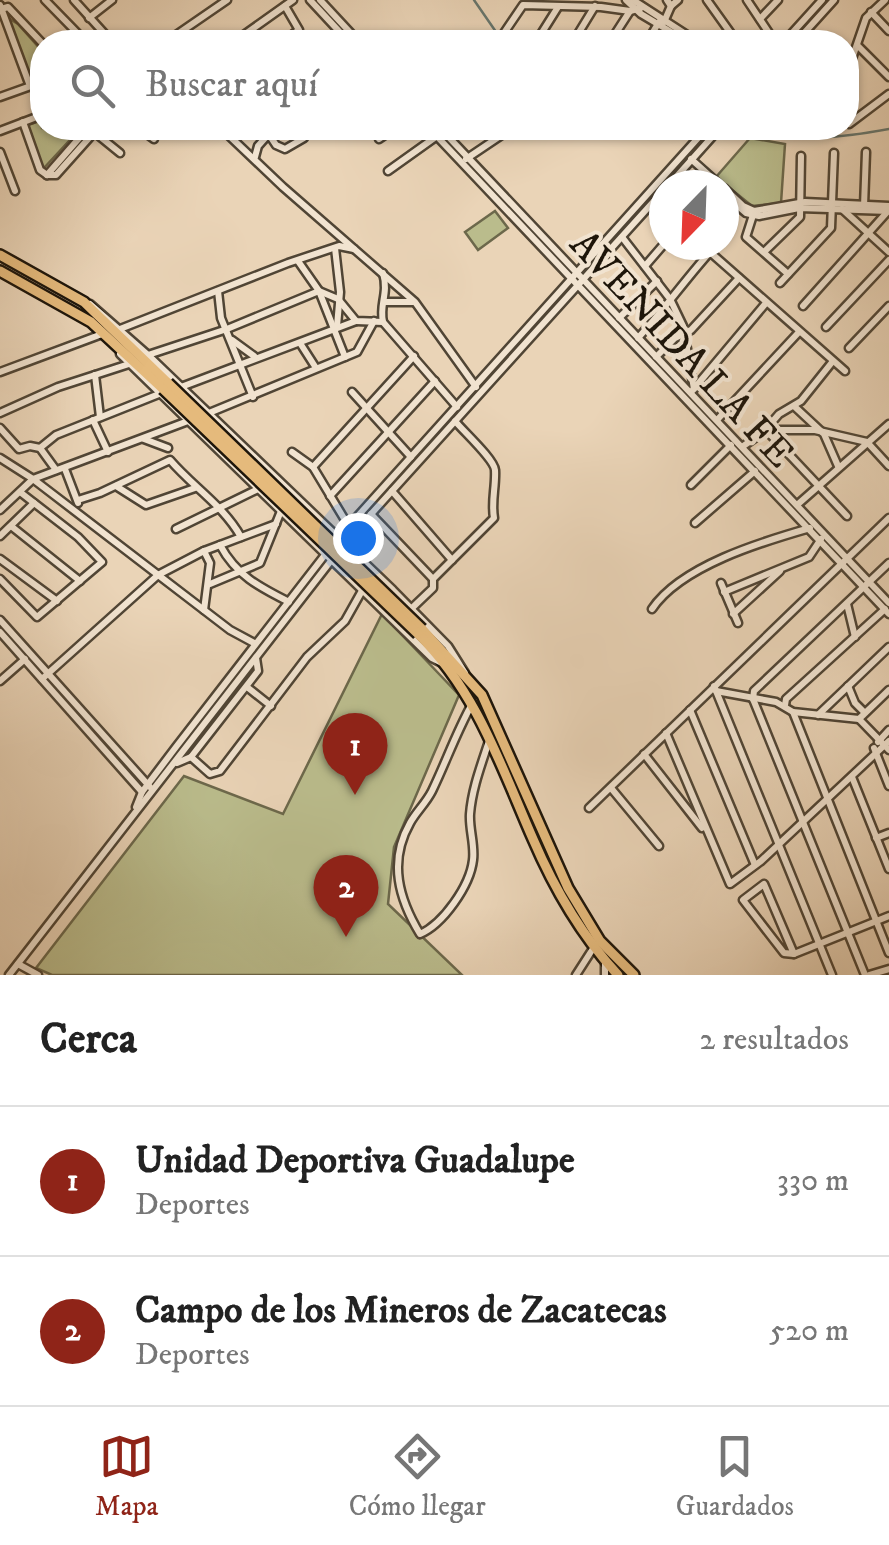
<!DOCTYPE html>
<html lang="es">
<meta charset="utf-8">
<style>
body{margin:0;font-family:"IM FELL DW Pica",serif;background:#f2f2f2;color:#222}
.compass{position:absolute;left:649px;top:170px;width:90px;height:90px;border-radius:50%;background:#fff;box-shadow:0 2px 8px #0004;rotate:203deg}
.you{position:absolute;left:358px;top:538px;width:35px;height:35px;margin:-25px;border:8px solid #fff;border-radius:50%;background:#1a73e8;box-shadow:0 0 0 15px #1a73e833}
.badge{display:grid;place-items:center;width:65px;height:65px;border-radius:50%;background:#8f2418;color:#fff;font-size:32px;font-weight:700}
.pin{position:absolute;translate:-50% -82px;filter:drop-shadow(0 2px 5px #0008)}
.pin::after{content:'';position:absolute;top:52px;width:35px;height:30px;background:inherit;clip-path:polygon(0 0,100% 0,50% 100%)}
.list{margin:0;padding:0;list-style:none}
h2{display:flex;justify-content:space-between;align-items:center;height:130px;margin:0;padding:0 40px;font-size:42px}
h2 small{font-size:32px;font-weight:400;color:#767676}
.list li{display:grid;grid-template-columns:65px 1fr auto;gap:30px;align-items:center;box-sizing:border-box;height:150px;padding:0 40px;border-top:2px solid #e0e0e0}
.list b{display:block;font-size:38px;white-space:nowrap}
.list p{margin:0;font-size:32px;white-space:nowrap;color:#767676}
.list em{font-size:32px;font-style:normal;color:#767676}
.icon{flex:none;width:55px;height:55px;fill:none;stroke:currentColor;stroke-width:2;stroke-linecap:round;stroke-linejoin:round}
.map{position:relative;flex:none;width:889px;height:975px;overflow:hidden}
.search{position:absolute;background:#fff;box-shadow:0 2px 8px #0004;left:30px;right:30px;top:30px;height:110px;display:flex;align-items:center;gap:25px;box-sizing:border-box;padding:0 35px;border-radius:40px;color:#767676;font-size:38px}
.sheet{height:430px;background:#fff}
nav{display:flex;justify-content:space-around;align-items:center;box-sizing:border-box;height:140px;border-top:2px solid #e0e0e0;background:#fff;font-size:28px;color:#767676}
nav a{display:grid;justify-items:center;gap:5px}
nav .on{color:#8f2418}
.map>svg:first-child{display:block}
.green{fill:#babc8c;stroke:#6c684b;stroke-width:2.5}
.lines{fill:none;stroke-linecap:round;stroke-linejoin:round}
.stream{stroke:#67776f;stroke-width:2.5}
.minor-casing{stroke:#504535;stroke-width:11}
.major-casing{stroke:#1d150a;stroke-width:14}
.minor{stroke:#f1e3d0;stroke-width:6}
.major{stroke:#e5ba7c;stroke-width:9}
.major-bridge-casing{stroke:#1d150a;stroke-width:14;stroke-linecap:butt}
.major-bridge{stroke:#e5ba7c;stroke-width:9}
.labels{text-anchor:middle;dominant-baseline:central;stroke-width:8;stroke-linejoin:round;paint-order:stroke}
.street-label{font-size:40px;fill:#1d150a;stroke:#f1e3d0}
</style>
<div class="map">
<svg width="889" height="975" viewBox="0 0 889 975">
<rect width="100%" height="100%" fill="#ead4b7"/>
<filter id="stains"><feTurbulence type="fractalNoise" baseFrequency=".002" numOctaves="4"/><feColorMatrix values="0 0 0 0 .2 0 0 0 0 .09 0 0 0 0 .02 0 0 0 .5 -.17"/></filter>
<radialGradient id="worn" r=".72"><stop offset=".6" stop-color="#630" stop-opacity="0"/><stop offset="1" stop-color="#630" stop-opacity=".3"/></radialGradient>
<g class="green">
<polygon points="8,18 18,24 42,51 42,75 31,79"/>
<polygon points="42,120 42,128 81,128 43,169 28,125"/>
<polygon points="750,138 785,144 781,203 752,206 716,177"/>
<polygon points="495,211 508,228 478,250 465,232"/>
<polygon points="382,614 459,695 394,847 388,904 462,975 52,975 36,968 184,776 283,814"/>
</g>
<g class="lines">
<g class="stream">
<polyline points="474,0 503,42"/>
<path d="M 756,128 C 792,145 851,136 889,129"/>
</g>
<g class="minor-casing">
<g id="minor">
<polyline points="45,0 86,42"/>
<polyline points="74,0 112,42"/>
<polyline points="310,0 349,42"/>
<polyline points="320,0 359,42"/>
<polyline points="626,0 641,14 688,42"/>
<polyline points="633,0 698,42"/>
<polyline points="667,0 671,6 678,0"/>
<polyline points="707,0 737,42"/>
<polyline points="747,0 775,42"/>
<polyline points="0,5 30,86"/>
<polyline points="1,9 8,7 42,43"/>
<polyline points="871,12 889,31"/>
<polyline points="89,18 112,0"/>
<polyline points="760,19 778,0"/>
<polyline points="664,22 671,6"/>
<polyline points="806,32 818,42"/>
<polyline points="504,33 523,5 601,7 630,11 641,8"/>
<polyline points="166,42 227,0"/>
<polyline points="234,42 293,0"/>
<polyline points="282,42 299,30 285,6"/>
<polyline points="536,42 558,7"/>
<polyline points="573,42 595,6"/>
<polyline points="610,42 630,11"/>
<polyline points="647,42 659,22"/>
<polyline points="784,42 822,0"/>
<polyline points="796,42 834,0"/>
<polyline points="858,46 889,77"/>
<polyline points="846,76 866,18 885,0"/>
<polyline points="0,97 42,82"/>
<polyline points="23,122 40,170 47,175"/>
<polyline points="849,124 889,94"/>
<polyline points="139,128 154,139"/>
<polyline points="221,128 283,187 415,302 476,387"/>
<polyline points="429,128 889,614"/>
<polyline points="440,128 889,603"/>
<polyline points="818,130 820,128"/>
<polyline points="0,131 42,115"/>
<polyline points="93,131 120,153"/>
<polyline points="268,133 276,145 285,149 304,138 306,128"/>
<polyline points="379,139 395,128"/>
<polyline points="0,152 15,191"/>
<polyline points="255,157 258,146 274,128"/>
<polyline points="466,159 512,128"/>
<polyline points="691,159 720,185"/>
<polyline points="388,171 437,136"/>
<polyline points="47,175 56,175 98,128"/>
<polyline points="47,175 88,128"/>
<polyline points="669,185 720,128"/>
<polyline points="724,188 743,206 754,211 805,202 889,206"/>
<polyline points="724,194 746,213 759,216 799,208 889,211"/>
<polyline points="654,201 664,211"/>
<polyline points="864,206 866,152"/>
<polyline points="842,209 889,252"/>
<polyline points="754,212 746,237 788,274"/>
<polyline points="622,237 670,299 683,326 694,389"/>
<polyline points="702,245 845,371"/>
<polyline points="335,248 340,292 337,326"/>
<polyline points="764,252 800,217 801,156"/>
<polyline points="298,261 319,291 345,357"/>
<polyline points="645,266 664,244"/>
<path d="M 383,273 C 389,294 379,304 383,322 L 457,407"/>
<polyline points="780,283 831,228 834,153"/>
<polyline points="218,291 221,318 253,397"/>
<polyline points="384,302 413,302"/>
<polyline points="90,304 148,355 393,590 448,646 465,673"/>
<polyline points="803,306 889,210"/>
<polyline points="619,318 657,281"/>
<polyline points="826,327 889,260"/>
<polyline points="120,329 288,263 339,246 354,249"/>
<path d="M 638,338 C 664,310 684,281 710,252"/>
<polyline points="232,340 254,356"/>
<polyline points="300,343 316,368"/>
<polyline points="849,348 889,306"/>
<polyline points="120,354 432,658 442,663"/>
<polyline points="148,355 227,329 319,291 338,299 356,321 383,322"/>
<polyline points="656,357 675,338 691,330 739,278"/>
<polyline points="0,372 102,334"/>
<polyline points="95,375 100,417"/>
<polyline points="181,387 356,321"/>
<polyline points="692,391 766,303"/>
<polyline points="352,392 411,457"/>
<polyline points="794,406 824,434 838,466"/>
<polyline points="0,413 58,387 129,364"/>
<polyline points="209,413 357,352 374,321"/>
<polyline points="93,420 108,452"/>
<polyline points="717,420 799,332"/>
<polyline points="0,428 19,449 30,446 40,448 56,470"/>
<polyline points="766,429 779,414 801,401 833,361"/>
<polyline points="768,430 815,430 867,442 889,466"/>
<polyline points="144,439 168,448"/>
<polyline points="742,447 766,430 847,516"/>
<polyline points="40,448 56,435 159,394"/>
<polyline points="292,452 313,467 348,525"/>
<polyline points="0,458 33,479 230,630 254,643"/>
<polyline points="313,467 414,356"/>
<polyline points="65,469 78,503"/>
<polyline points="691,485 731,445"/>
<polyline points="116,486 146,505 195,488"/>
<polyline points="392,491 452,560"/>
<polyline points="330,496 435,381"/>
<path d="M 78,500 L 100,493 L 170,460 C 193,487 223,505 241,537"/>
<polyline points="797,505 889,424"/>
<polyline points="0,510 33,479 188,421"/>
<polyline points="371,514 433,579"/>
<polyline points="695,523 755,471"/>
<polyline points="11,526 80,581"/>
<polyline points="176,529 258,489"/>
<polyline points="0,536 34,503"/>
<path d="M 220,545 C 236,575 259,587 289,602"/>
<polyline points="204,551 210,563 204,610"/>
<polyline points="0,559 57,601"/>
<polyline points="0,579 37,617 102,562 78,537 20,492"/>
<polyline points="721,583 738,623"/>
<polyline points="210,584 260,563 281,511"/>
<polyline points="724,592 809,557 821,539"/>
<polyline points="847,604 855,637"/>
<path d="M 411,609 L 433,588 L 433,579 L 494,518 C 491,501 496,487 495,470 C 494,459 463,431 455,421"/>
<path d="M 652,609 C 681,566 761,542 810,528"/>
<polyline points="733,614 780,571"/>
<polyline points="0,620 150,787"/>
<polyline points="0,632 142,792"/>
<polyline points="42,679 158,575 204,551 276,524"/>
<polyline points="0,681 25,659"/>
<polyline points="714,686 832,975"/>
<polyline points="848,686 855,703 864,712"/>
<polyline points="247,687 271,706"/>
<polyline points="716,691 776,702 793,712 859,719"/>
<polyline points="753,699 865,975"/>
<polyline points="753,699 754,691 889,563"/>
<path d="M 472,704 C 456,733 446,762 432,791 C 426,803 416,812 410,823 C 388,862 399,899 420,934 C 443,924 470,886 473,860 C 475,845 469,829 470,814 C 472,788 482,763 490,738"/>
<polyline points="785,705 786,699 885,609"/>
<polyline points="690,710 755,865"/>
<polyline points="793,712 889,953"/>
<polyline points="818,715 889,647"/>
<polyline points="859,719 889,750"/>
<polyline points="859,719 889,690"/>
<polyline points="666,733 730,884 761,861 889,741"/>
<polyline points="878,742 889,730"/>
<polyline points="874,748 889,786"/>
<polyline points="644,754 702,828"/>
<polyline points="191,757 258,671 256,658"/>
<polyline points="177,763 191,757 210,774 220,771 307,657 345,621 363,589"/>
<polyline points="852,777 889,869"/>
<polyline points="611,788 659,846"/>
<polyline points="136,807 142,792 176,747 338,538 707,128"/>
<polyline points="589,808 889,518"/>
<polyline points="876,838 889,833"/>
<polygon points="764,884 794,954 784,953 743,900"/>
<polyline points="794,954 889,916"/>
<polyline points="18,964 38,975"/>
<polyline points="9,975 344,544 664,190"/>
<polyline points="576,975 594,947"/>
<polyline points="605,975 605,961"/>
<polyline points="869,975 889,969"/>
</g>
</g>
<g class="major-casing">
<g id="major">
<polyline points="0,255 84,302 168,383"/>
<polyline points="0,271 91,322 163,389"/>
<polyline points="422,629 482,695 568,888 600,941 634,975"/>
<path d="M 418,634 C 477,692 501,766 533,839 C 554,888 582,936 618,975"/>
</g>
</g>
<use href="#minor" class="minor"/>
<use href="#major" class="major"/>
<g class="major-bridge-casing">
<g id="major-bridge">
<polyline points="168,383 422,629"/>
<polyline points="163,389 418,634"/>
</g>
</g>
<use href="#major-bridge" class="major-bridge"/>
</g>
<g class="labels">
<g class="street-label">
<text transform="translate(681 350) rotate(47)">AVENIDA LA FE</text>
</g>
</g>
<rect width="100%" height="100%" filter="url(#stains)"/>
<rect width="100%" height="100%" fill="url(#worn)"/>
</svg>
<svg class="compass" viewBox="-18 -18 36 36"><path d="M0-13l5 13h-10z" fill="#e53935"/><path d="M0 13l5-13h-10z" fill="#767676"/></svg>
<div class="you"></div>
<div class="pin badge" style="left:355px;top:795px">1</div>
<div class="pin badge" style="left:346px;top:937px">2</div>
<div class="search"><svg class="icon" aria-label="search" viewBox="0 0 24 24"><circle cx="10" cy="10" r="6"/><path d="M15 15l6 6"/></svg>Buscar aquí</div>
</div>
<section class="sheet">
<h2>Cerca<small>2 resultados</small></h2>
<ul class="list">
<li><span class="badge">1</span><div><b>Unidad Deportiva Guadalupe</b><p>Deportes</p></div><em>330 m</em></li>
<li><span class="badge">2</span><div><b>Campo de los Mineros de Zacatecas</b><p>Deportes</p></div><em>520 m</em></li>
</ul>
</section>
<nav>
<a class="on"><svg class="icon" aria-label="map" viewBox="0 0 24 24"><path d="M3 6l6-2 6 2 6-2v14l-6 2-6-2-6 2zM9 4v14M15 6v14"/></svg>Mapa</a>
<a><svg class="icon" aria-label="directions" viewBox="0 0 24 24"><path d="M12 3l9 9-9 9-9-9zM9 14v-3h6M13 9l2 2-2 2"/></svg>Cómo llegar</a>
<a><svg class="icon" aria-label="saved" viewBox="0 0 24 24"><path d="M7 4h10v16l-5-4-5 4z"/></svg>Guardados</a>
</nav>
